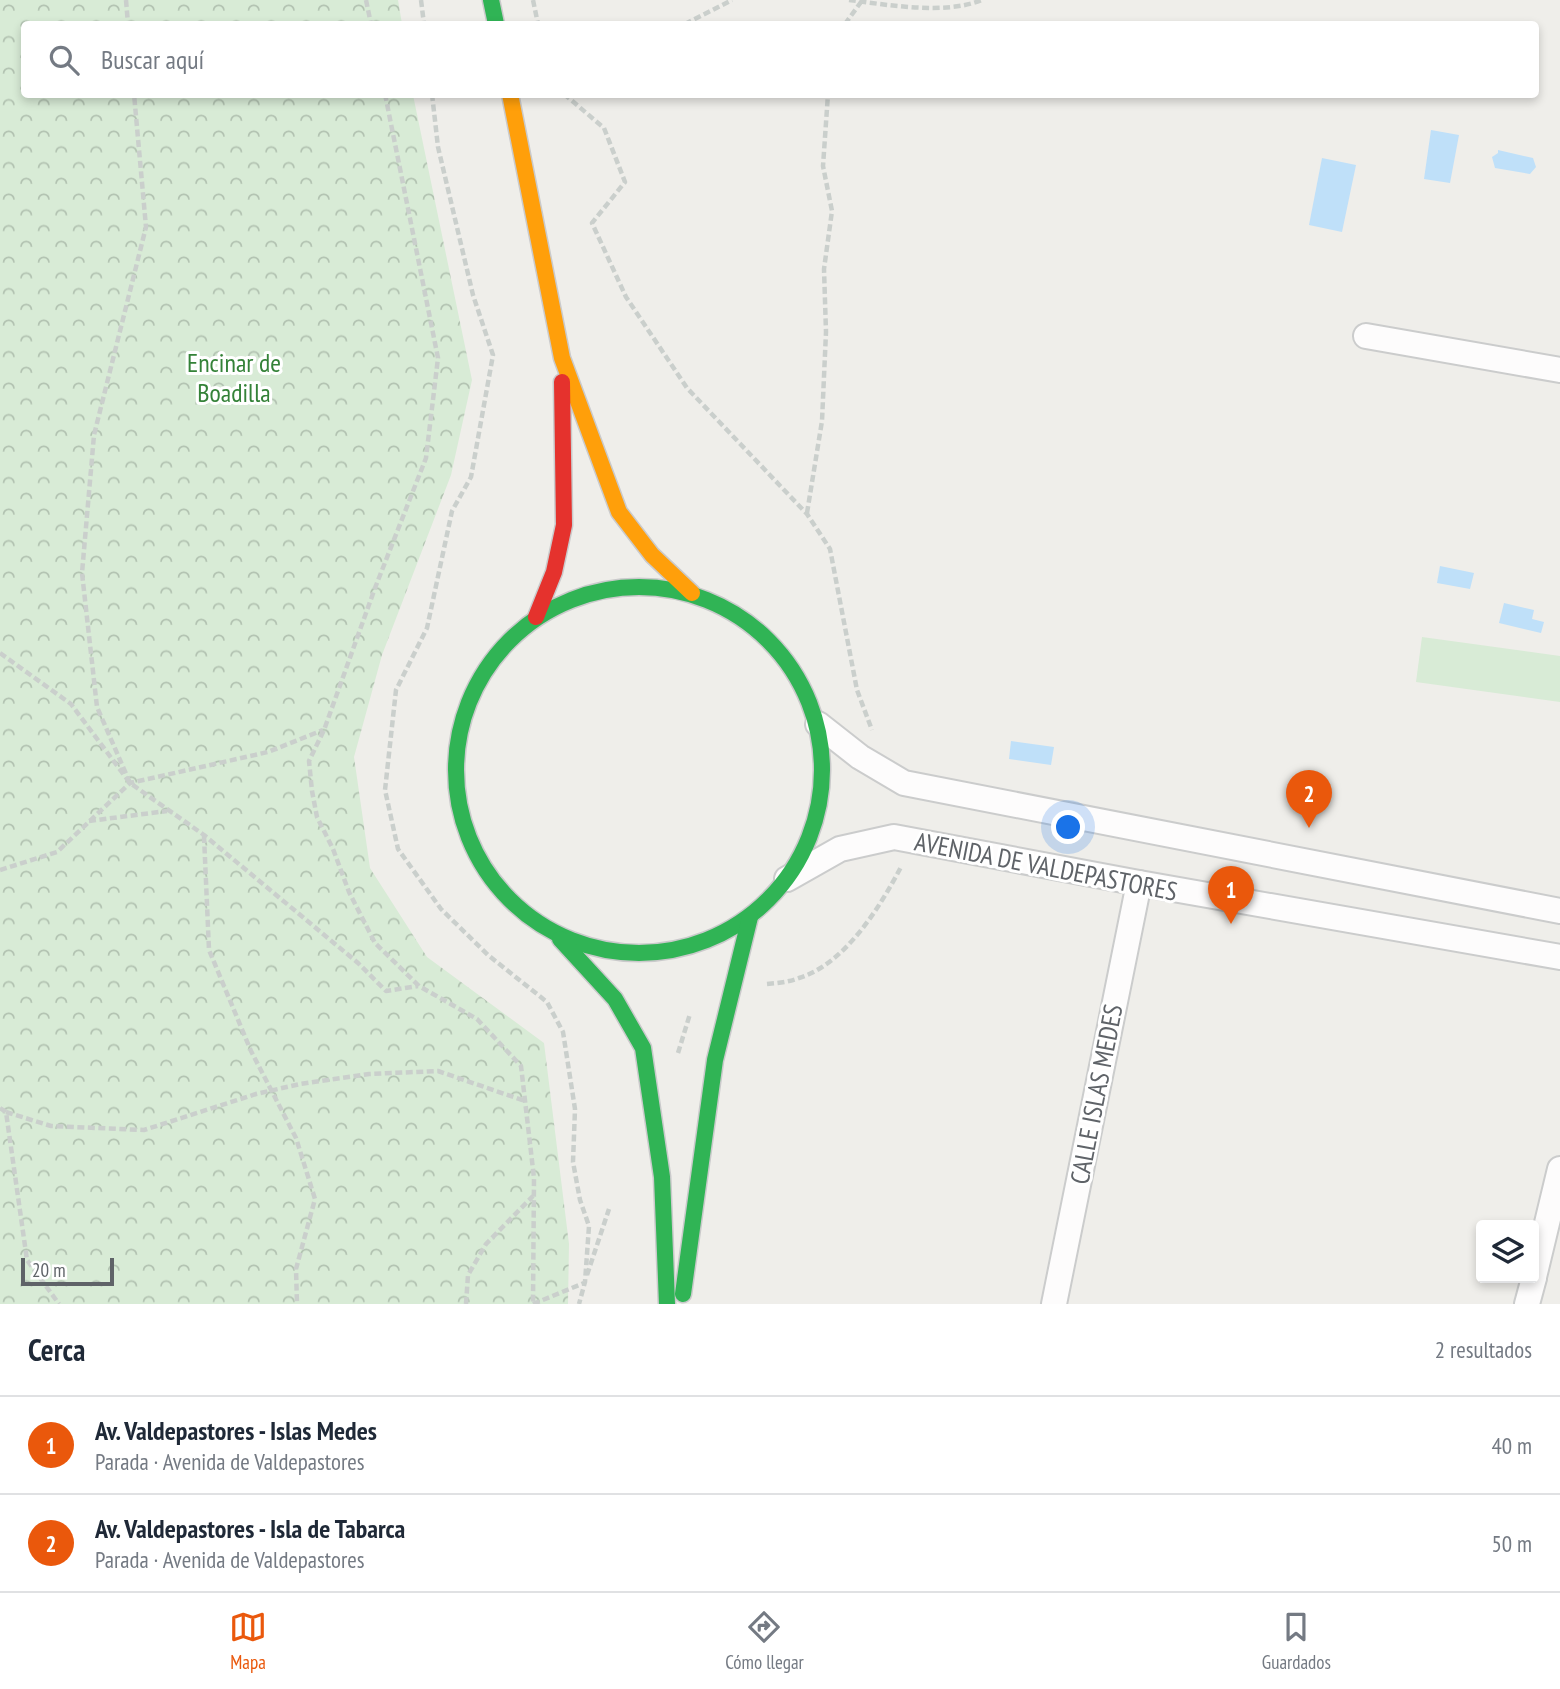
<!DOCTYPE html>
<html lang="es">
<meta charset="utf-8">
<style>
body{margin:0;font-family:"PT Sans Narrow",sans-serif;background:#f6f6f7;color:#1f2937}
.controls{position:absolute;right:21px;bottom:21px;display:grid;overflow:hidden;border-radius:7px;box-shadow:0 4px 10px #0003}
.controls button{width:63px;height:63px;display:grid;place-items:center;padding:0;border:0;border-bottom:2px solid #e0e1e3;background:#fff;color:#1f2937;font:35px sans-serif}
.scale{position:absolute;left:21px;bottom:18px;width:93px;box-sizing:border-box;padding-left:7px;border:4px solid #5f6368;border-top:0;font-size:19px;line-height:24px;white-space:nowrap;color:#5f6368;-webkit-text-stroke:5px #fff;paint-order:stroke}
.you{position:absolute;left:1069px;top:828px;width:24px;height:24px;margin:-18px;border:5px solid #fff;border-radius:50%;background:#1a73e8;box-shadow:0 0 0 10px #1a73e833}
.badge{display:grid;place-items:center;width:46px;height:46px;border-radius:50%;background:#ea580c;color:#fff;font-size:23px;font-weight:700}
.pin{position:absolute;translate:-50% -58px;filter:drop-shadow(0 2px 4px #0008)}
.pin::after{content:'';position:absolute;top:37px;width:24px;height:21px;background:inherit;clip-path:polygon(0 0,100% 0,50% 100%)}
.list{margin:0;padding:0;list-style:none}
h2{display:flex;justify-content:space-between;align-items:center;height:91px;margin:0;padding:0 28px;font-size:30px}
h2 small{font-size:23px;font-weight:400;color:#747a83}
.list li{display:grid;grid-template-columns:46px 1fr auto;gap:21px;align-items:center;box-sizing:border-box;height:98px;padding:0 28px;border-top:2px solid #e0e1e3}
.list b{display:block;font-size:26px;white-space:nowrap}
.list p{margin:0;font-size:23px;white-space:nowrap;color:#747a83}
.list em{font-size:23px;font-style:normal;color:#747a83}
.icon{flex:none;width:38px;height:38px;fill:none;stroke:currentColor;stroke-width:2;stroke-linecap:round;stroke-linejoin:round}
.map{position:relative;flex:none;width:1560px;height:1304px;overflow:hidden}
.search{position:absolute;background:#fff;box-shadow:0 4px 10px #0003;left:21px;right:21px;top:21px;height:77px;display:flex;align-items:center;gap:18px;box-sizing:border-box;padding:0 24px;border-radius:7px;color:#747a83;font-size:26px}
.sheet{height:287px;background:#fff}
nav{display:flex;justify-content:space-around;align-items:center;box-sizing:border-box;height:98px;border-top:2px solid #e0e1e3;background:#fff;font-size:19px;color:#747a83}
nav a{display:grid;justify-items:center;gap:4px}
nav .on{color:#ea580c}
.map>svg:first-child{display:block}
.forest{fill:url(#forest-crowns)}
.garden{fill:#d8ebd6}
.water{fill:#bfe0f9}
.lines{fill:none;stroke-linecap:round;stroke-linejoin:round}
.street-casing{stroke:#cbcccc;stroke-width:28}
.fast-casing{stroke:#cacacb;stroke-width:19}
.slow-casing{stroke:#cacacb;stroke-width:19}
.jam-casing{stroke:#cacacb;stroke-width:19}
.path{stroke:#cacfcc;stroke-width:4.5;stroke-dasharray:7 3.5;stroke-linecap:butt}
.street{stroke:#fdfcfc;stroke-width:24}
.fast{stroke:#30b455;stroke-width:16}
.slow{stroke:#ff9f0a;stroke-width:16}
.jam{stroke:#e5322d;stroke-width:16}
.labels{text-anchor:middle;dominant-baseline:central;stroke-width:6;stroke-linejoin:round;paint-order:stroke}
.park-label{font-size:26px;fill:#348238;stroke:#fff}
.street-label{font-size:26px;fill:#5f6368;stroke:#fff}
</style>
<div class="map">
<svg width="1560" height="1304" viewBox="0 0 1560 1304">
<defs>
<pattern id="forest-crowns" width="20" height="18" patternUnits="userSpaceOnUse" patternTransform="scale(1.75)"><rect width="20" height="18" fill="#d8ebd6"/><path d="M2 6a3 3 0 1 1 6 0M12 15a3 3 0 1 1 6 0" fill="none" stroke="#b2c2b1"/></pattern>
</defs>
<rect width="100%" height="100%" fill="#efeeea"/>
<polygon class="forest" points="0,0 398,0 402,24 24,24 24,94 413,95 472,380 451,475 382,655 354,757 370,868 427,957 544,1043 569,1244 568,1304 0,1304"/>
<polygon class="garden" points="1422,637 1560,656 1560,702 1416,682"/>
<g class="water">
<polygon points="1431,130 1459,135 1450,183 1424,179"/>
<polygon points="1498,150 1533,158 1536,167 1530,174 1495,168 1492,157 1498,153"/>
<polygon points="1322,158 1356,165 1342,232 1309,225"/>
<polygon points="1440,566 1474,573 1470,589 1437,583"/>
<polygon points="1504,603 1534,610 1532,619 1544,622 1541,633 1499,623"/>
<polygon points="1011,741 1054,747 1051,765 1009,759"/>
</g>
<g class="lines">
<g class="street-casing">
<g id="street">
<polyline points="1366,336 1560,370"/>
<polyline points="818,724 860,757 904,783 1560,911"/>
<polyline points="787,879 840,849 894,837 1139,883 1560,957"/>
<polyline points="1534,1277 1560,1169"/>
<polyline points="1054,1304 1139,883"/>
<polyline points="1527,1304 1534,1278"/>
</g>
</g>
<g class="fast-casing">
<g id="fast">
<polyline points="491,0 496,24"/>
<circle cx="639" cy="770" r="183"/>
<polyline points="560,939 615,999 643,1048 662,1177 667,1304"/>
<polyline points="683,1294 715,1060 750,917"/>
</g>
</g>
<g class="slow-casing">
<polyline id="slow" points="510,94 562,358 619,512 652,555 692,593"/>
</g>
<g class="jam-casing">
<polyline id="jam" points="536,617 554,572 564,525 562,382"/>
</g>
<g class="path">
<polyline points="126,0 128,24"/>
<polyline points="366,0 371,24"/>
<polyline points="421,0 424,24"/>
<polyline points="533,0 538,24"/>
<path d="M 849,0 C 889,5 945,15 982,0"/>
<polyline points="685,24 732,0"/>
<polyline points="845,24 861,2"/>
<polyline points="385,94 438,358 426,458 375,588 324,730 309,761 312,791 317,817 333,849 349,892 375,943 419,986 477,1019 521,1066 534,1178 533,1304"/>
<polyline points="432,94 438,147 473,295 493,355 471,477 452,511 427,628 396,690 385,790 398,849 441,909 488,955 547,1002 563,1032 575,1109 573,1162 580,1200 589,1226 585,1282 579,1304"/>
<polyline points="564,94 604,128 625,182 592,223 626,297 687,388 807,514 830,549 857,690 872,730"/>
<polyline points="807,513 822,421 826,332 824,269 832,211 823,166 828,94"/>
<polyline points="0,653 71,704 130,783 204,835 358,963 386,991 418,986"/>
<polyline points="130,783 97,707 82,573 94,435 146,227 134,94"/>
<polyline points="89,821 167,811"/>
<polyline points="204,836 209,950 251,1051 296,1138 315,1199 296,1269 297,1304"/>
<polyline points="0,870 57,852 130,783 268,752 323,730"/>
<path d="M 767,984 C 778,983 789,982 799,978 C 845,964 880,907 901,867"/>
<polyline points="678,1053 690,1014"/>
<polyline points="0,1108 6,1112 27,1260 59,1304"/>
<polyline points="6,1112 51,1126 144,1130 256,1094 300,1084 369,1074 438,1071 525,1101"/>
<polyline points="587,1275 609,1209"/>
<polyline points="466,1304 468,1275 486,1244 533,1196"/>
<polyline points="533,1304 584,1283"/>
</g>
<use href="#street" class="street"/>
<use href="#fast" class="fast"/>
<use href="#slow" class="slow"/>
<use href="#jam" class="jam"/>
</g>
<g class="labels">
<g class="park-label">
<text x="234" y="362">Encinar de<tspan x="234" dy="30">Boadilla</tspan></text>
</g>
<g class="street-label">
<text transform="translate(1046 866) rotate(11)">AVENIDA DE VALDEPASTORES</text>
<text transform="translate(1096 1094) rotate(-79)">CALLE ISLAS MEDES</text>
</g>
</g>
</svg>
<div class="controls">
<button><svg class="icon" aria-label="layers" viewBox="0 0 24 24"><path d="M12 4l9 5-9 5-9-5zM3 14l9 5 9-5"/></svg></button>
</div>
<div class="scale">20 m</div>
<div class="you"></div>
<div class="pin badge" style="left:1231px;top:924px">1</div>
<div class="pin badge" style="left:1309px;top:828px">2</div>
<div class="search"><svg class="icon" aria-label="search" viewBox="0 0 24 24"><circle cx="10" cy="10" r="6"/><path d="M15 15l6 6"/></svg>Buscar aquí</div>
</div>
<section class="sheet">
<h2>Cerca<small>2 resultados</small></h2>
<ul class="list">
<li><span class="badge">1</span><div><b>Av. Valdepastores - Islas Medes</b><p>Parada · Avenida de Valdepastores</p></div><em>40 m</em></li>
<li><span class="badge">2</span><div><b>Av. Valdepastores - Isla de Tabarca</b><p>Parada · Avenida de Valdepastores</p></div><em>50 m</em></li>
</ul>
</section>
<nav>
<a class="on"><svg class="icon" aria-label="map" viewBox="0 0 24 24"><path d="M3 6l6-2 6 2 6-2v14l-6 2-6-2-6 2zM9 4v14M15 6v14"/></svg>Mapa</a>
<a><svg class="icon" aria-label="directions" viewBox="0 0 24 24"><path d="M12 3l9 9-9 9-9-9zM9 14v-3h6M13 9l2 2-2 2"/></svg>Cómo llegar</a>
<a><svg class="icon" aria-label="saved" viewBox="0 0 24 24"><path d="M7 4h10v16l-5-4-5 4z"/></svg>Guardados</a>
</nav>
